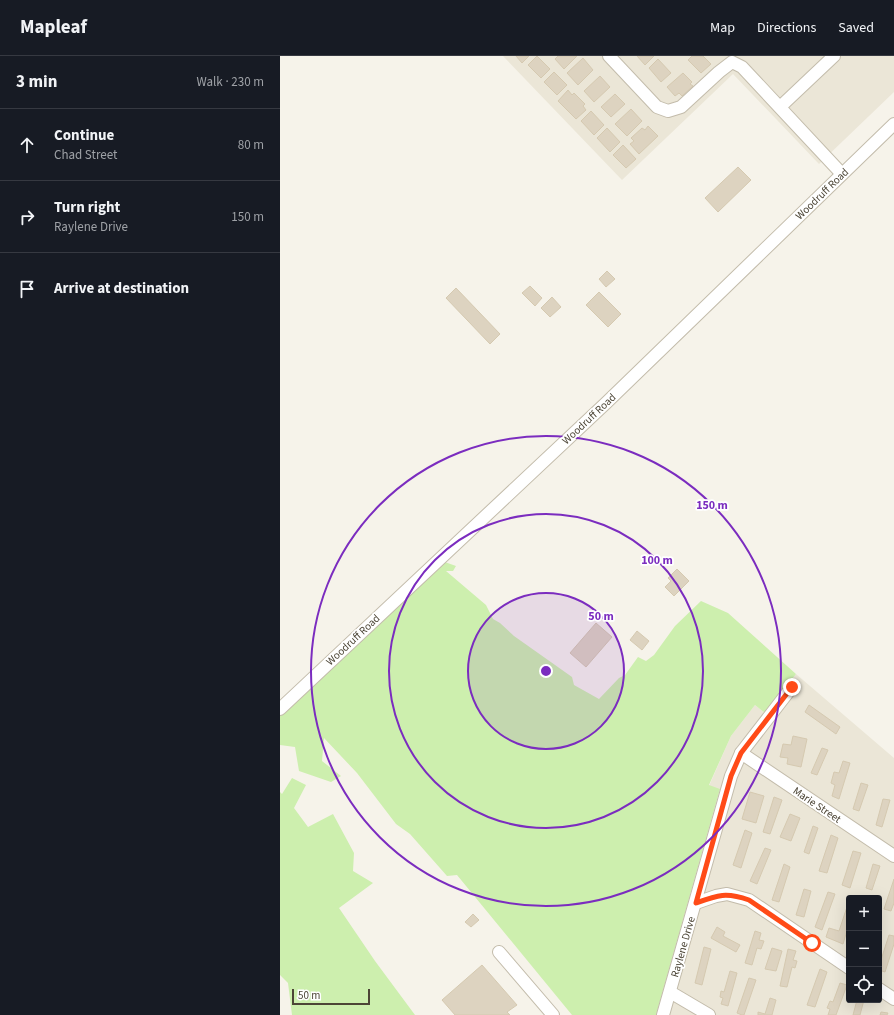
<!DOCTYPE html>
<meta charset="utf-8">
<style>
body{margin:0;font-family:"Source Sans 3",sans-serif;background:#242831;color:#f1f3f6}
.controls{position:absolute;right:12px;bottom:12px;display:grid;overflow:hidden;border-radius:4px;box-shadow:0 4px 16px #0002}
.controls button{width:36px;height:36px;display:grid;place-items:center;padding:0;border:0;border-bottom:1px solid #363941;background:#171b24;color:#f1f3f6;font:20px sans-serif}
.scale{position:absolute;left:12px;bottom:10px;width:78px;box-sizing:border-box;padding-left:4px;border:2px solid #4c4536;border-top:0;font-size:11px;line-height:14px;white-space:nowrap;color:#4c4536;-webkit-text-stroke:3px #fff;paint-order:stroke}
.stop{position:absolute;width:12px;height:12px;margin:-9px;border:3px solid #ff4b18;border-radius:50%;background:#fff}
.stop.end{background:#ff4b18;border-color:#fff;box-shadow:0 1px 4px #0008}
.list{margin:0;padding:0;list-style:none}
h2{display:flex;justify-content:space-between;align-items:center;height:52px;margin:0;padding:0 16px;font-size:17px}
h2 small{font-size:13px;font-weight:400;color:#9ea1a6}
.list li{display:grid;grid-template-columns:26px 1fr auto;gap:12px;align-items:center;box-sizing:border-box;height:72px;padding:0 16px;border-top:1px solid #363941}
.list b{display:block;font-size:15px;white-space:nowrap}
.list p{margin:0;font-size:13px;white-space:nowrap;color:#9ea1a6}
.list em{font-size:13px;font-style:normal;color:#9ea1a6}
.icon{flex:none;width:22px;height:22px;fill:none;stroke:currentColor;stroke-width:2;stroke-linecap:round;stroke-linejoin:round}
.map{position:relative;flex:none;width:614px;height:959px;overflow:hidden}
header{display:flex;align-items:center;gap:24px;box-sizing:border-box;height:56px;padding:0 20px;background:#171b24;border-bottom:1px solid #363941}
header strong{font-size:19px}
nav{display:flex;gap:22px;margin-inline-start:auto;font-size:14px}
main{display:flex}
aside{flex:1;background:#171b24}
.map>svg:first-child{display:block}
.residential{fill:#ebe6d7;fill-rule:evenodd}
.green{fill:#cdefae}
.building{fill:#ddd3c0;stroke:#d5c9b0}
.lines{fill:none;stroke-linecap:round;stroke-linejoin:round}
.minor-casing{stroke:#c3bcab;stroke-width:14}
.minor{stroke:#fff;stroke-width:12}
.route{stroke:#ff4b18;stroke-width:5}
.ring{fill:none;stroke:#7b2cbf;stroke-width:2}
.labels{text-anchor:middle;dominant-baseline:central;stroke-width:3.5;stroke-linejoin:round;paint-order:stroke}
.street-label{font-size:11px;fill:#4c4536;stroke:#fff}
.centre{fill:#7b2cbf;stroke:#fff;stroke-width:2}
.ring-label{font-size:12px;text-anchor:middle;font-weight:bold;fill:#7b2cbf;stroke:#fff;stroke-width:3.5;stroke-linejoin:round;paint-order:stroke}
</style>
<header>
<strong>Mapleaf</strong>
<nav><a>Map</a><a>Directions</a><a>Saved</a></nav>
</header>
<main>
<aside>
<h2>3 min<small>Walk · 230 m</small></h2>
<ul class="list">
<li><svg class="icon" aria-label="ahead" viewBox="0 0 24 24"><path d="M12 20V5M6 11l6-6 6 6"/></svg><div><b>Continue</b><p>Chad Street</p></div><em>80 m</em></li>
<li><svg class="icon" aria-label="right" viewBox="0 0 24 24"><path d="M7 20v-9h11M14 6l5 5-5 5"/></svg><div><b>Turn right</b><p>Raylene Drive</p></div><em>150 m</em></li>
<li><svg class="icon" aria-label="arrive" viewBox="0 0 24 24"><path d="M6 21V4h12l-3 4 3 4H6"/></svg><div><b>Arrive at destination</b></div></li>
</ul>
</aside>
<div class="map">
<svg width="614" height="959" viewBox="0 0 614 959">
<rect width="100%" height="100%" fill="#f6f3ea"/>
<g class="residential">
<polygon points="223,0 614,0 614,36 539,108 453,18 342,124"/>
<path d="M 516,618 L 614,702 L 614,959 L 376,959 L 440,734 L 429,730 L 451,680 L 475,649 L 485,657 ZM 569,842 L 599,842 L 599,944 L 569,944 Z"/>
</g>
<g class="green">
<polygon points="162,505 176,510 173,515 166,515 206,549 213,563 220,567 234,580 292,621 294,629 319,643 339,622 345,619 358,601 366,605 374,599 395,570 421,545 448,557 516,618 485,657 475,649 451,680 429,729 440,733 376,959 292,959 177,819 167,820 130,778 116,768 77,717 44,682 42,705 61,720 51,726 19,715 15,691 0,689 0,658"/>
<polygon points="12,722 26,729 14,752 28,771 53,758 74,797 73,815 93,827 59,852 95,905 135,959 12,959 8,927 0,919 0,736 2,738"/>
</g>
<g class="building">
<polygon points="236,0 249,0 242,7"/>
<polygon points="257,0 270,13 261,22 248,9"/>
<polygon points="278,0 297,0 284,13 275,3"/>
<polygon points="357,0 374,0 365,9"/>
<polygon points="412,0 423,0 431,8 421,17 408,4"/>
<polygon points="303,2 313,14 298,29 287,17"/>
<polygon points="378,3 391,17 381,26 369,12"/>
<polygon points="274,16 287,29 277,39 264,26"/>
<polygon points="403,17 412,26 410,28 413,30 402,40 399,37 395,40 387,31"/>
<polygon points="320,20 330,31 314,46 304,35"/>
<polygon points="288,34 292,39 294,37 305,48 303,50 306,54 296,63 278,45"/>
<polygon points="335,38 345,48 331,61 321,51"/>
<polygon points="351,53 362,65 347,80 335,68"/>
<polygon points="311,55 324,69 314,79 301,65"/>
<polygon points="368,70 378,80 359,98 350,88 354,85 351,82 362,72 365,74"/>
<polygon points="327,72 340,86 330,96 317,82"/>
<polygon points="343,89 356,103 346,112 333,99"/>
<polygon points="458,111 471,124 438,156 425,142"/>
<polygon points="327,215 335,223 326,231 319,223"/>
<polygon points="250,230 262,242 255,250 242,237"/>
<polygon points="176,232 220,278 210,288 166,242"/>
<polygon points="319,236 341,258 328,271 306,249"/>
<polygon points="272,241 281,251 270,261 261,252"/>
<polygon points="397,513 409,525 394,540 385,531 391,525 388,522"/>
<polygon points="316,567 332,581 306,611 290,597"/>
<polygon points="357,575 369,585 362,594 350,584"/>
<polygon points="529,649 560,671 556,678 525,656"/>
<polygon points="513,680 527,683 521,711 507,708 508,702 500,701 503,688 511,689"/>
<polygon points="542,692 548,694 537,719 531,717"/>
<polygon points="563,705 570,707 559,743 552,740 555,729 551,727 554,716 559,717"/>
<polygon points="581,727 588,729 579,755 573,753"/>
<polygon points="470,736 484,740 476,767 462,763"/>
<polygon points="494,741 502,744 490,778 483,776"/>
<polygon points="603,743 610,744 602,771 596,769"/>
<polygon points="510,758 520,762 511,785 500,781"/>
<polygon points="533,770 538,772 529,798 524,796"/>
<polygon points="465,774 472,777 461,812 453,809"/>
<polygon points="551,779 558,782 547,817 539,815"/>
<polygon points="485,792 491,794 477,828 470,825"/>
<polygon points="573,795 581,797 570,832 562,829"/>
<polygon points="504,808 510,811 499,846 492,844"/>
<polygon points="593,808 600,810 592,834 586,832"/>
<polygon points="614,823 614,847 611,855 604,853"/>
<polygon points="524,833 531,835 524,861 516,859"/>
<polygon points="548,836 555,838 542,874 535,871"/>
<polygon points="567,851 569,852 569,868 563,888 546,881 549,872 559,875"/>
<polygon points="193,858 199,864 191,871 185,866"/>
<polygon points="437,871 445,876 443,880 460,889 456,896 431,882"/>
<polygon points="475,875 481,877 479,884 484,885 481,893 477,892 472,909 465,907"/>
<polygon points="609,879 614,880 614,888 605,916 599,914 599,910"/>
<polygon points="424,891 431,893 422,929 415,927"/>
<polygon points="492,892 502,895 496,915 485,913"/>
<polygon points="508,893 516,895 513,904 517,905 515,912 512,911 507,931 500,930"/>
<polygon points="202,909 237,949 227,956 230,959 175,959 162,944"/>
<polygon points="540,913 547,916 535,951 527,949"/>
<polygon points="450,915 457,917 448,950 441,948 443,942 440,941 441,935 444,936"/>
<polygon points="469,922 476,924 464,959 462,959 457,957"/>
<polygon points="560,927 567,929 556,959 548,959 550,953 547,952 550,945 553,946"/>
<polygon points="490,942 496,944 492,959 478,959 478,956 485,958"/>
<polygon points="577,944 584,944 580,959 573,959"/>
<polygon points="601,956 608,957 607,959 600,959"/>
</g>
<g class="lines">
<g class="minor-casing">
<g id="minor">
<polyline points="329,0 377,51 388,55 401,51 439,16 452,6 462,11 562,118"/>
<polyline points="500,51 554,0"/>
<polyline points="0,653 326,347 614,68"/>
<polyline points="461,697 614,800"/>
<polyline points="416,847 436,840 447,838 469,844 569,912"/>
<polyline points="219,896 273,959"/>
<polyline points="599,933 614,943"/>
<polyline points="390,936 429,959"/>
<polyline points="383,959 451,720 461,697 512,631"/>
</g>
</g>
<use href="#minor" class="minor"/>
</g>
<g class="lines">
<path class="route" d="M 512,631 L 461,697 L 451,720 L 416,847 C 438,839 446,836 469,844 L 532,887"/>
</g>
<circle cx="266" cy="615" r="78" fill="#7b2cbf" fill-opacity=".12"/>
<g class="ring">
<circle cx="266" cy="615" r="78"/>
<circle cx="266" cy="615" r="157"/>
<circle cx="266" cy="615" r="235"/>
</g>
<g class="labels">
<g class="street-label">
<text transform="translate(542 138) rotate(-44)">Woodruff Road</text>
<text transform="translate(309 363) rotate(-43)">Woodruff Road</text>
<text transform="translate(73 584) rotate(-43)">Woodruff Road</text>
<text transform="translate(537 749) rotate(34)">Marie Street</text>
<text transform="translate(403 891) rotate(-74)">Raylene Drive</text>
</g>
</g>
<circle cx="266" cy="615" r="6" class="centre"/>
<g class="ring-label">
<text x="432" y="453">150 m</text>
<text x="377" y="508">100 m</text>
<text x="321" y="564">50 m</text>
</g>
</svg>
<div class="controls">
<button>+</button>
<button>−</button>
<button><svg class="icon" aria-label="locate" viewBox="0 0 24 24"><circle cx="12" cy="12" r="6"/><path d="M12 2v4M12 18v4M2 12h4M18 12h4"/></svg></button>
</div>
<div class="scale">50 m</div>
<div class="stop" style="left:532px;top:887px"></div>
<div class="stop end" style="left:512px;top:631px"></div>
</div>
</main>
